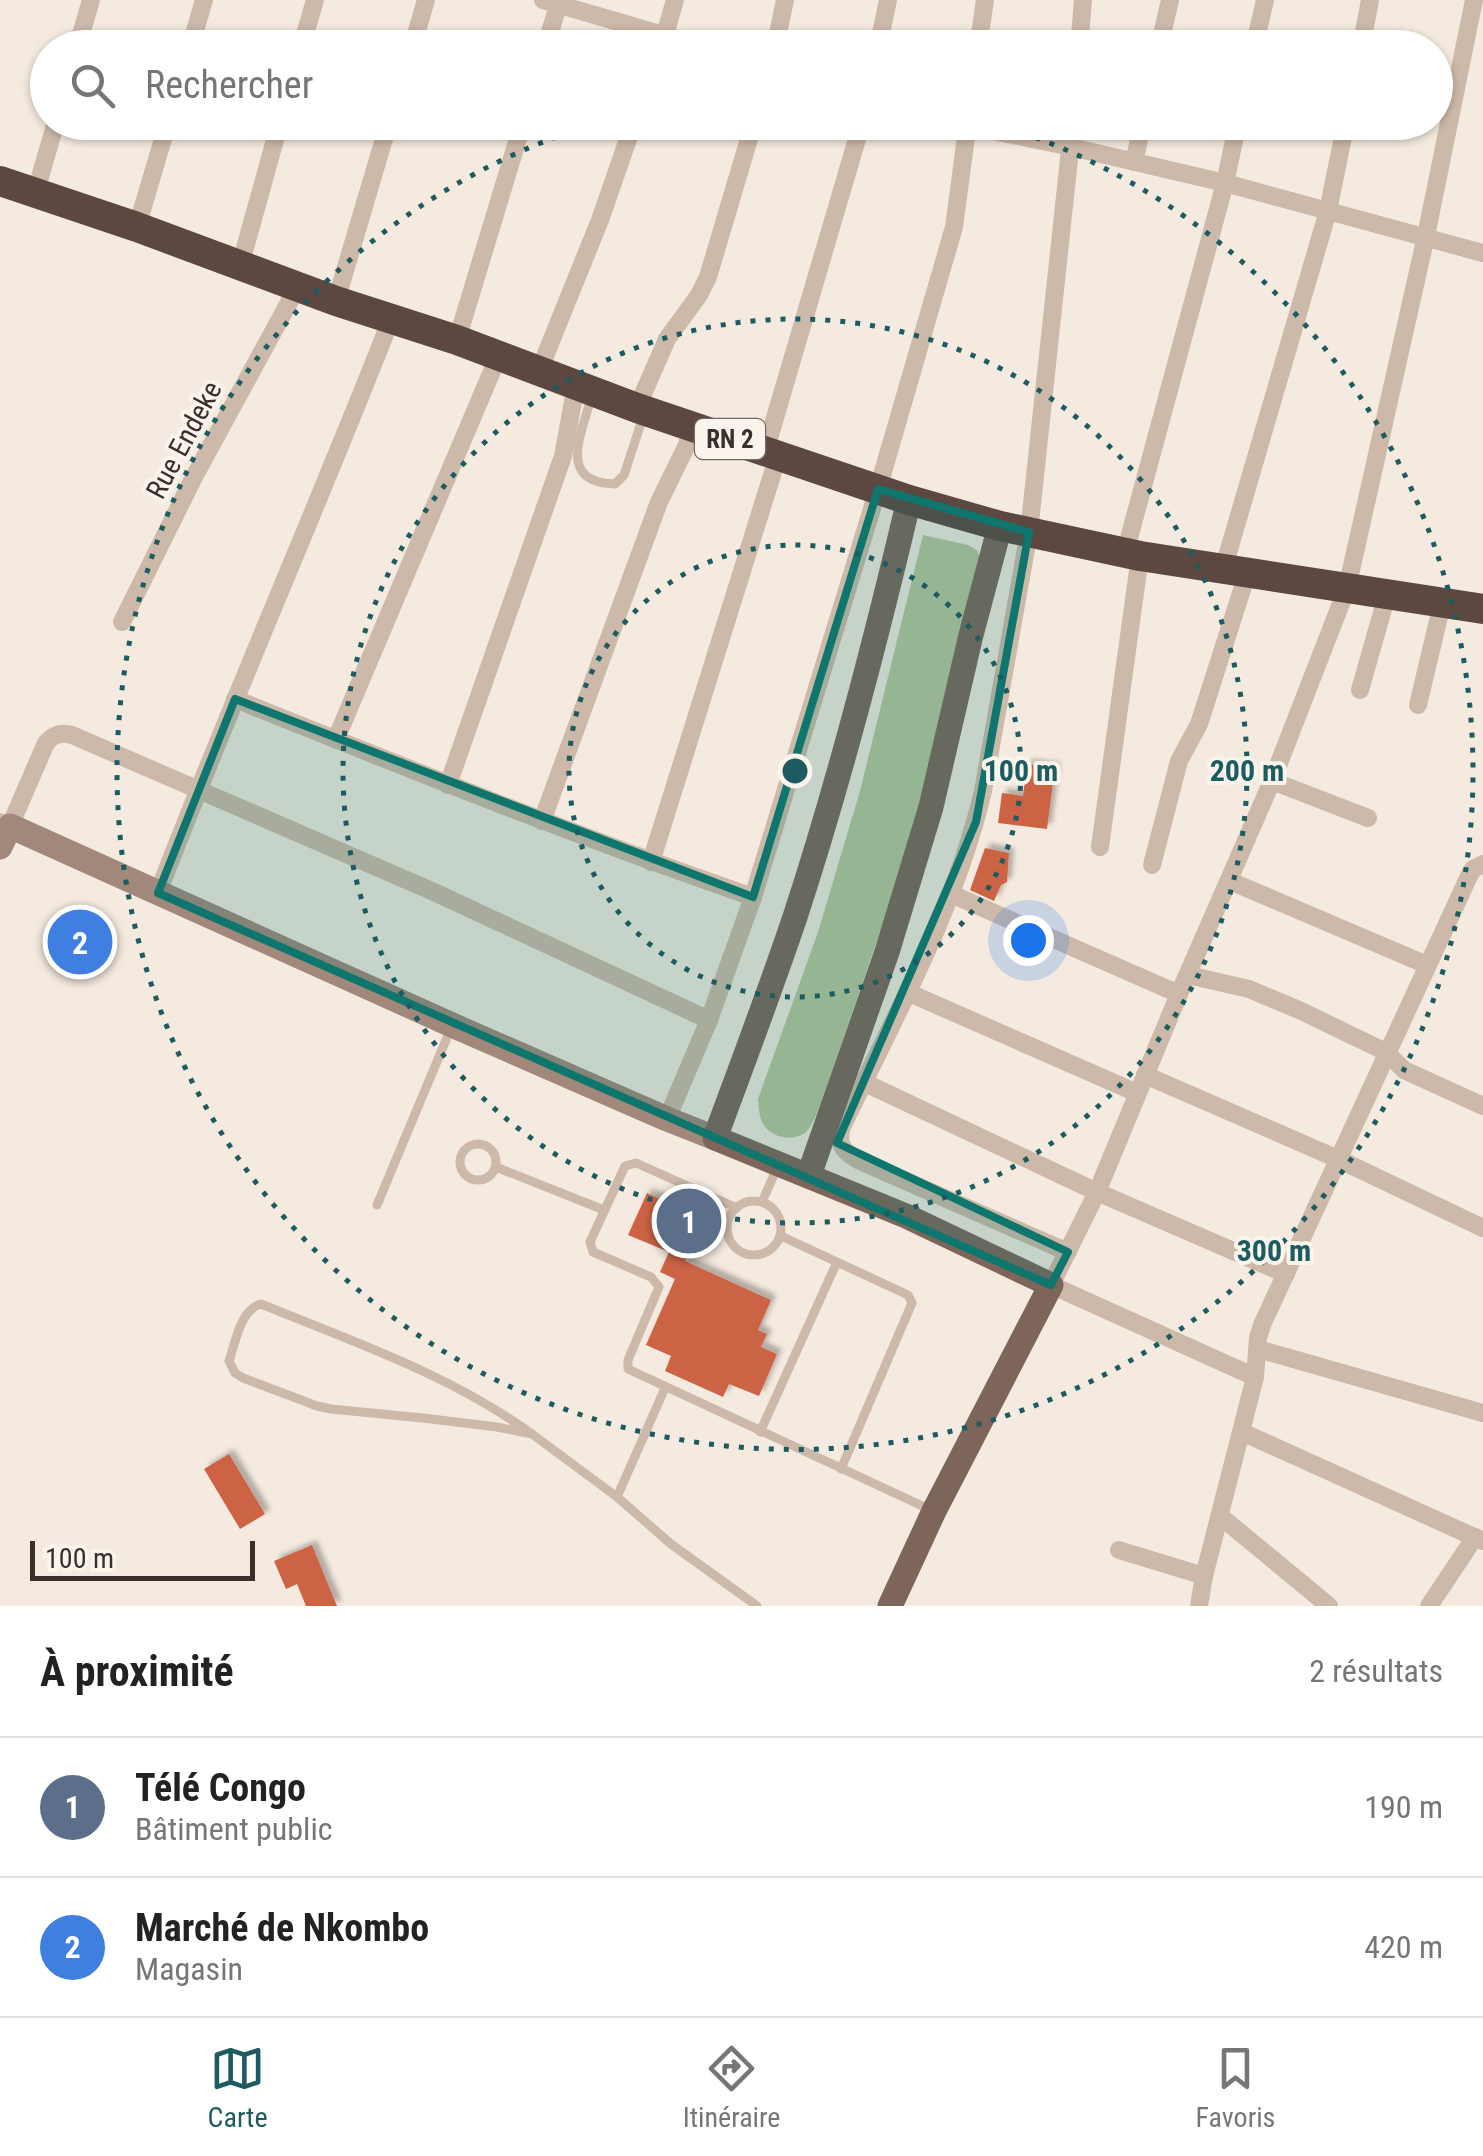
<!DOCTYPE html>
<html lang="fr">
<meta charset="utf-8">
<style>
body{margin:0;font-family:"Roboto Condensed",sans-serif;background:#f6f6f6;color:#222}
.scale{position:absolute;left:30px;bottom:25px;width:225px;box-sizing:border-box;padding-left:10px;border:5px solid #3a2f2a;border-top:0;font-size:28px;line-height:35px;white-space:nowrap;color:#3a2f2a;-webkit-text-stroke:8px #fbf4ec;paint-order:stroke}
.you{position:absolute;left:1028px;top:940px;width:35px;height:35px;margin:-25px;border:8px solid #fff;border-radius:50%;background:#1a73e8;box-shadow:0 0 0 15px #1a73e833}
.badge{display:grid;place-items:center;width:65px;height:65px;border-radius:50%;background:#1c5b5f;color:#fff;font-size:32px;font-weight:700}
.pin{position:absolute;translate:-50% -50%;border:5px solid #fff;box-shadow:0 2px 10px #0006}
.list{margin:0;padding:0;list-style:none}
h2{display:flex;justify-content:space-between;align-items:center;height:130px;margin:0;padding:0 40px;font-size:42px}
h2 small{font-size:32px;font-weight:400;color:#767676}
.list li{display:grid;grid-template-columns:65px 1fr auto;gap:30px;align-items:center;box-sizing:border-box;height:140px;padding:0 40px;border-top:2px solid #e0e0e0}
.list b{display:block;font-size:38px;white-space:nowrap}
.list p{margin:0;font-size:32px;white-space:nowrap;color:#767676}
.list em{font-size:32px;font-style:normal;color:#767676}
.icon{flex:none;width:55px;height:55px;fill:none;stroke:currentColor;stroke-width:2;stroke-linecap:round;stroke-linejoin:round}
.map{position:relative;flex:none;width:1483px;height:1606px;overflow:hidden}
.search{position:absolute;background:#fff;box-shadow:0 2px 8px #0004;left:30px;right:30px;top:30px;height:110px;display:flex;align-items:center;gap:25px;box-sizing:border-box;padding:0 35px;border-radius:55px;color:#767676;font-size:38px}
.sheet{height:410px;background:#fff}
nav{display:flex;justify-content:space-around;align-items:center;box-sizing:border-box;height:140px;border-top:2px solid #e0e0e0;background:#fff;font-size:28px;color:#767676}
nav a{display:grid;justify-items:center;gap:5px}
nav .on{color:#1c5b5f}
.map>svg:first-child{display:block}
.green{fill:#b8c59d}
.building{fill:#cc6445;filter:url(#shadow)}
.lines{fill:none;stroke-linecap:round;stroke-linejoin:round}
.lane{stroke:#cdb9a9;stroke-width:9}
.street{stroke:#cdb9a9;stroke-width:18}
.secondary{stroke:#a1887a;stroke-width:25}
.primary{stroke:#7d655a;stroke-width:25}
.highway{stroke:#5c4840;stroke-width:30}
.marked{fill:#0f766e;fill-opacity:0.2;stroke:#0f766e;stroke-width:8;stroke-linejoin:round}
.ring{fill:none;stroke:#1c5b5f;stroke-width:5;stroke-dasharray:5 10}
.labels{text-anchor:middle;dominant-baseline:central;stroke-width:8;stroke-linejoin:round;paint-order:stroke}
.shield{fill:#fbf4ec;stroke:#746a64;stroke-width:2.5}
.shield-label{font-size:25px;font-weight:bold;fill:#3a2f2a}
.street-label{font-size:28px;fill:#3a2f2a;stroke:#fbf4ec}
.centre{fill:#1c5b5f;stroke:#fbf4ec;stroke-width:5}
.ring-label{font-size:30px;text-anchor:middle;font-weight:bold;fill:#1c5b5f;stroke:#fbf4ec;stroke-width:8;stroke-linejoin:round;paint-order:stroke}
</style>
<div class="map">
<svg width="1483" height="1606" viewBox="0 0 1483 1606">
<defs>
<filter id="shadow"><feDropShadow dx="5" dy="-5" stdDeviation="2.5" flood-color="#0004"/></filter>
</defs>
<rect width="100%" height="100%" fill="#f4eadf"/>
<path class="green" d="M 923,535 L 968,545 L 977,550 L 980,558 L 923,797 L 898,880 L 822,1100 C 818,1110 814,1123 807,1131 C 795,1143 771,1138 763,1124 C 759,1116 759,1108 758,1099 L 818,932 L 860,791 Z"/>
<g class="building">
<polygon points="1027,764 1055,767 1047,829 998,823 1002,793 1023,796"/>
<polygon points="985,848 1009,853 1007,882 1001,885 994,901 970,890"/>
<polygon points="647,1193 692,1213 699,1219 701,1226 685,1261 771,1300 758,1330 767,1334 761,1347 777,1354 759,1396 729,1384 723,1397 665,1371 671,1356 646,1345 675,1279 660,1272 669,1252 628,1235"/>
<polygon points="229,1454 265,1514 240,1529 204,1469"/>
<polygon points="312,1545 337,1606 306,1606 297,1584 286,1589 274,1561"/>
</g>
<g class="lines">
<g class="lane">
<path d="M 591,398 C 582,433 556,483 615,484 L 624,475 L 644,414"/>
<circle cx="478" cy="1162" r="18"/>
<polyline points="496,1167 604,1210"/>
<circle cx="754" cy="1228" r="27"/>
<polyline points="762,1202 777,1168"/>
<polyline points="377,1205 451,1028"/>
<polyline points="737,1208 636,1163 625,1166 590,1242 593,1252 651,1277 659,1287 628,1360 628,1369 931,1510"/>
<polyline points="781,1236 908,1295 912,1303 841,1469"/>
<polyline points="760,1432 837,1262"/>
<path d="M 532,1434 C 451,1375 354,1342 261,1304 C 240,1310 236,1341 229,1361 L 235,1373 L 243,1378 L 317,1406 L 331,1409 L 423,1418 L 497,1427 L 532,1434 L 617,1497 L 671,1544 L 757,1606"/>
<polyline points="617,1497 665,1388"/>
</g>
<g class="street">
<polyline points="543,0 708,48"/>
<polyline points="77,48 91,0"/>
<polyline points="190,48 204,0"/>
<polyline points="301,48 315,0"/>
<polyline points="412,48 426,0"/>
<polyline points="545,48 560,0"/>
<polyline points="661,48 675,0"/>
<polyline points="775,48 785,0"/>
<polyline points="878,48 888,0"/>
<polyline points="978,48 985,0"/>
<polyline points="1079,48 1083,0"/>
<polyline points="1159,48 1170,0"/>
<polyline points="1254,48 1265,0"/>
<polyline points="1361,48 1370,0"/>
<polyline points="950,122 1071,147 1225,183 1483,253"/>
<polyline points="1134,162 1143,122"/>
<polyline points="35,194 56,122"/>
<polyline points="137,227 168,122"/>
<polyline points="240,266 280,122"/>
<polyline points="336,301 389,122"/>
<polyline points="457,340 523,122"/>
<polyline points="539,371 600,220 634,122"/>
<polyline points="637,408 667,339 699,295 708,277 754,122"/>
<polyline points="765,452 862,122"/>
<polyline points="1125,553 1225,183 1238,122"/>
<polyline points="1223,570 1328,211 1346,122"/>
<polyline points="122,622 194,477 298,286"/>
<polyline points="1360,690 1387,595"/>
<path d="M 235,699 C 407,768 578,837 753,897"/>
<polyline points="1418,705 1442,604"/>
<polyline points="336,739 498,357"/>
<polyline points="1272,781 1368,818"/>
<polyline points="448,785 563,456 576,385"/>
<polyline points="542,821 659,502 688,443 688,424"/>
<path d="M 0,822 L 10,826 L 46,743 C 54,734 61,732 72,735 L 434,892 L 709,1020"/>
<polyline points="1100,847 1140,556"/>
<polyline points="651,862 778,456"/>
<polyline points="1152,865 1179,761 1199,724 1247,574"/>
<polyline points="1230,881 1427,965"/>
<path d="M 158,893 C 232,700 316,511 391,319"/>
<polyline points="951,894 1179,994"/>
<polyline points="1188,975 1249,989 1299,1010 1386,1052 1404,1070 1483,1106"/>
<polyline points="907,992 1137,1093"/>
<polyline points="1145,1075 1338,1159 1483,1228"/>
<polyline points="863,1082 1097,1192 1286,1274"/>
<polyline points="667,1119 709,1020 753,897 878,489 954,227 968,122"/>
<path d="M 1068,1252 L 860,1161 C 845,1153 836,1145 842,1127 C 894,1018 955,910 983,791 L 1029,532 L 1073,122"/>
<polyline points="1258,1349 1483,1413"/>
<polyline points="1255,1377 1051,1285 1097,1192 1179,994 1272,781 1347,588 1426,236 1474,0"/>
<polyline points="1242,1432 1483,1541"/>
<polyline points="1220,1516 1329,1606"/>
<polyline points="1119,1550 1204,1576"/>
<polyline points="1199,1606 1204,1576 1255,1377 1258,1338 1262,1325 1470,874 1473,869 1483,864"/>
<polyline points="1429,1606 1475,1537"/>
</g>
<polyline class="secondary" points="0,847 10,826 452,1025 667,1119 715,1138"/>
<g class="primary">
<polyline points="809,1175 887,952 931,807 971,635 1000,526"/>
<path d="M 890,1606 L 934,1511 L 1051,1285 L 906,1216 L 715,1138 C 742,1065 770,991 795,917 C 840,780 876,640 909,500"/>
</g>
<polyline class="highway" points="0,181 137,227 336,301 457,340 637,408 909,500 1000,526 1140,556 1483,609"/>
</g>
<path class="marked" d="M 878,489 L 1029,532 L 976,822 L 837,1143 L 1068,1252 L 1051,1285 L 158,893 L 235,699 L 753,897 Z"/>
<g class="ring">
<circle cx="795" cy="771" r="226"/>
<circle cx="795" cy="771" r="452"/>
<path d="M993 123A678 678 0 1 1 597 123"/>
</g>
<g class="labels">
<rect class="shield" x="695" y="419" width="70" height="40" rx="8"/>
<g class="shield-label">
<text x="730" y="439">RN 2</text>
</g>
<g class="street-label">
<text transform="translate(184 440) rotate(-62)">Rue Endeke</text>
</g>
</g>
<circle cx="795" cy="771" r="15" class="centre"/>
<g class="ring-label">
<text x="1021" y="781">100 m</text>
<text x="1247" y="781">200 m</text>
<text x="1274" y="1261">300 m</text>
</g>
</svg>
<div class="scale">100 m</div>
<div class="you"></div>
<div class="pin badge" style="left:689px;top:1221px;background:#5c6f8a">1</div>
<div class="pin badge" style="left:80px;top:942px;background:#3f7fe0">2</div>
<div class="search"><svg class="icon" aria-label="search" viewBox="0 0 24 24"><circle cx="10" cy="10" r="6"/><path d="M15 15l6 6"/></svg>Rechercher</div>
</div>
<section class="sheet">
<h2>À proximité<small>2 résultats</small></h2>
<ul class="list">
<li><span class="badge" style="background:#5c6f8a">1</span><div><b>Télé Congo</b><p>Bâtiment public</p></div><em>190 m</em></li>
<li><span class="badge" style="background:#3f7fe0">2</span><div><b>Marché de Nkombo</b><p>Magasin</p></div><em>420 m</em></li>
</ul>
</section>
<nav>
<a class="on"><svg class="icon" aria-label="map" viewBox="0 0 24 24"><path d="M3 6l6-2 6 2 6-2v14l-6 2-6-2-6 2zM9 4v14M15 6v14"/></svg>Carte</a>
<a><svg class="icon" aria-label="directions" viewBox="0 0 24 24"><path d="M12 3l9 9-9 9-9-9zM9 14v-3h6M13 9l2 2-2 2"/></svg>Itinéraire</a>
<a><svg class="icon" aria-label="saved" viewBox="0 0 24 24"><path d="M7 4h10v16l-5-4-5 4z"/></svg>Favoris</a>
</nav>
